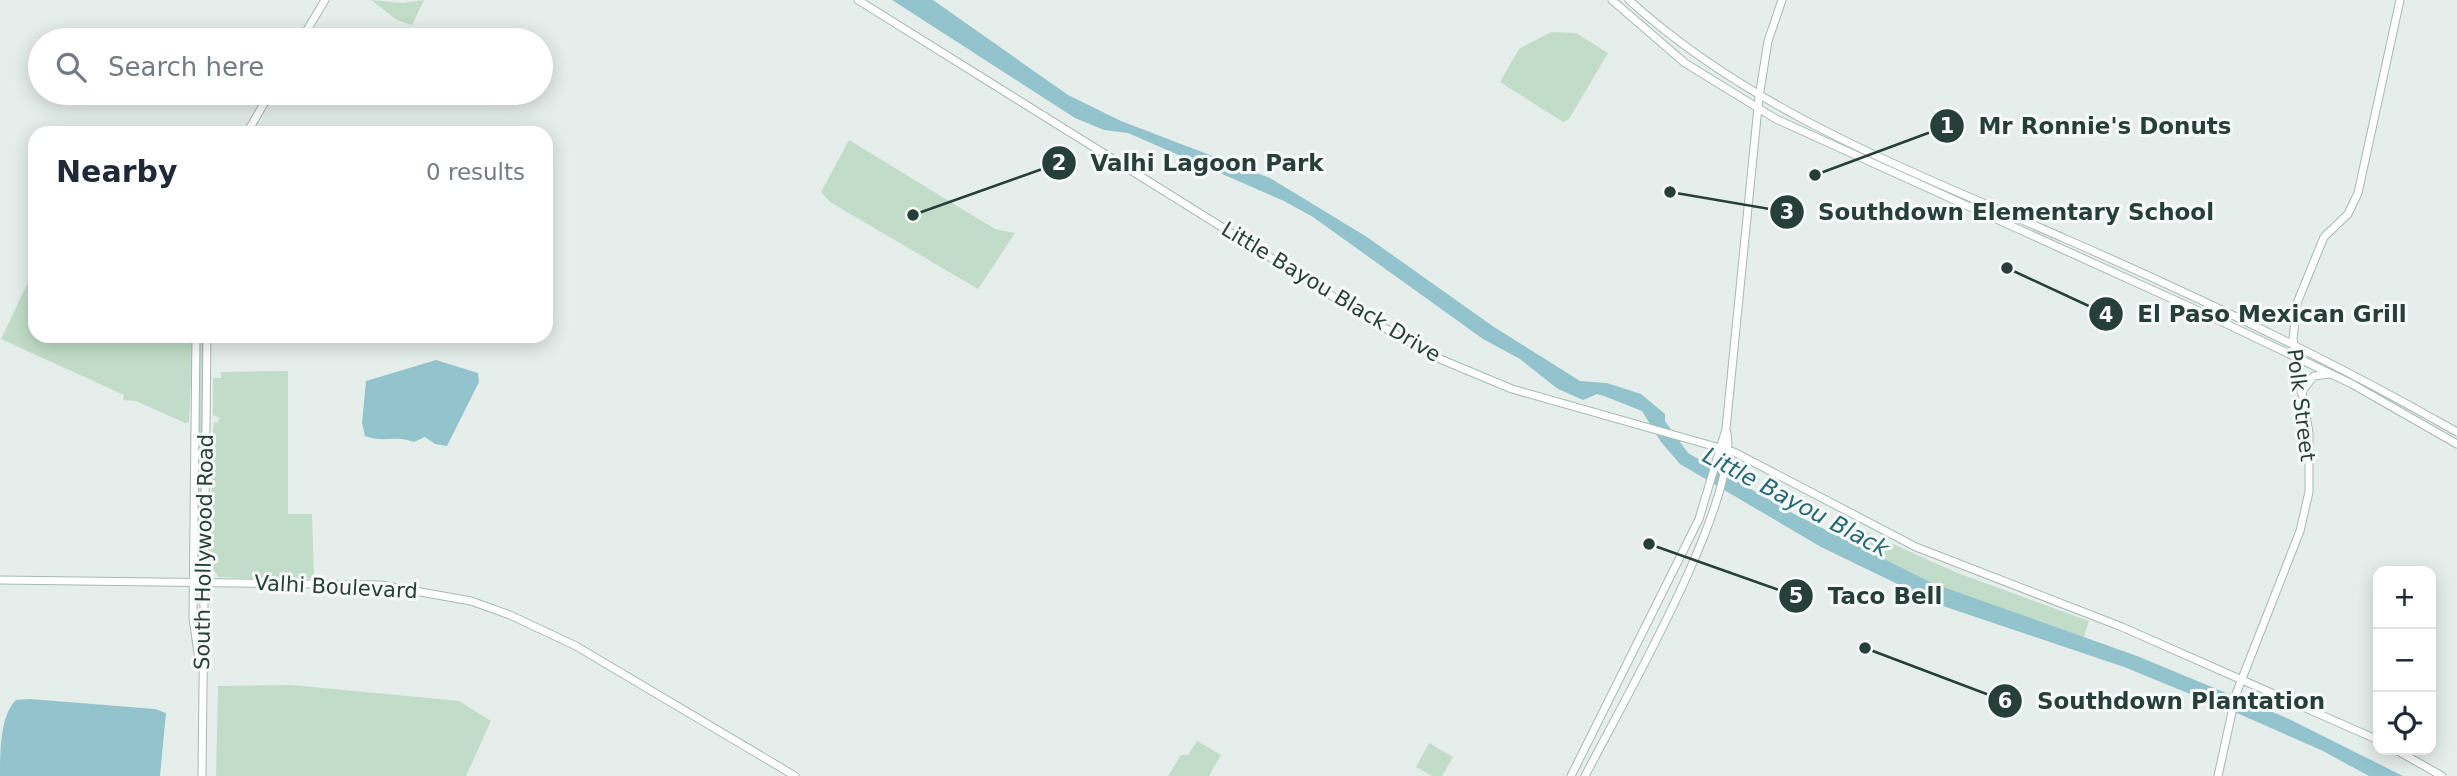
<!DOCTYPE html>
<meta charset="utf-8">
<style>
body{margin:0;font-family:"DejaVu Sans",sans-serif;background:#f2f2f3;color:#1f2937}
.controls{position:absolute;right:21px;bottom:21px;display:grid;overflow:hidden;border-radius:14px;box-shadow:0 4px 18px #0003}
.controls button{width:63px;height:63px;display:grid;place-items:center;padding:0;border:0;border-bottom:2px solid #e0e1e3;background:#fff;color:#1f2937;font:35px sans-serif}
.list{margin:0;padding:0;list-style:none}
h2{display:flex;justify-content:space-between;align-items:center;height:91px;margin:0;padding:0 28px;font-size:30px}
h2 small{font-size:23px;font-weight:400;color:#747a83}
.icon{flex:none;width:38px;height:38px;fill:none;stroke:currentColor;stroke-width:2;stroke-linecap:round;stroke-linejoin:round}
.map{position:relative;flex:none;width:2457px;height:776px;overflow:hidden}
.search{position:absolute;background:#fff;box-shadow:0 4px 18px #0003;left:28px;top:28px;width:525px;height:77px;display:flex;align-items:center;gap:18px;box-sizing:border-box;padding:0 24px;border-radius:38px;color:#747a83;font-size:26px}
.panel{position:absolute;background:#fff;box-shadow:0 4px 18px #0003;left:28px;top:126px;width:525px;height:217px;border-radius:21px}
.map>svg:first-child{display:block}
.green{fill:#c1ddc9}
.water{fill:#93c4ce}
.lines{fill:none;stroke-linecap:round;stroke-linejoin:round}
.secondary-casing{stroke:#a5b9b2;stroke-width:9}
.secondary{stroke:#fff;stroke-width:7}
.labels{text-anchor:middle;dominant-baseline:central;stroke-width:6;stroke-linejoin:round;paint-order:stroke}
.street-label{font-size:21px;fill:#263f39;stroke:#f7faf9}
.water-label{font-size:23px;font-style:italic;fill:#236877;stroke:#f7faf9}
.leader{fill:none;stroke:#263f39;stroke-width:2.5}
.callout-dot{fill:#263f39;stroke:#f7faf9;stroke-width:2.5}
.mark-label{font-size:21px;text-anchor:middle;font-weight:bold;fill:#fff}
.callout-label{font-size:23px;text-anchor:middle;font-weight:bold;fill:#263f39;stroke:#f7faf9;stroke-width:6;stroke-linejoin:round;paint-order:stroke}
</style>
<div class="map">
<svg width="2457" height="776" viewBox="0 0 2457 776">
<rect width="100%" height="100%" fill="#e6eeeb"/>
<g class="green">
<polygon points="371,0 403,3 424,0 412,25 397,20"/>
<polygon points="1551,32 1576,33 1608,53 1569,119 1563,122 1500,82 1519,49"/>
<polygon points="849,140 995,229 1015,233 978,289 830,202 821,192"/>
<polygon points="35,268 35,336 193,336 189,422 185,423 136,401 123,400 124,395 1,339"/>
<polygon points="205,337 201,578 196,540 199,345 201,338"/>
<polygon points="288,371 288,514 312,514 314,578 283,580 219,577 210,566 213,429 214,422 217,423 220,418 213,415 213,378 221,378 221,372"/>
<polygon points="1862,530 1955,572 2089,621 2082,642 1947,591 1856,548"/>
<polygon points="292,685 459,701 491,721 466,776 216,776 218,686"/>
<polygon points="1197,741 1221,755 1209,776 1168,776 1181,755 1188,755"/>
<polygon points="1429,743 1453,757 1442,776 1432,776 1416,767"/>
</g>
<g class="water">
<polygon points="892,0 933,0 1068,95 1121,121 1270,178 1367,237 1494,327 1580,381 1607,383 1641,394 1665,414 1665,421 1688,453 1796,515 1932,583 2137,656 2289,719 2403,776 2369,776 2321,750 2239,714 2124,667 1943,606 1821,547 1680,464 1661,442 1642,411 1604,396 1597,394 1583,400 1558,389 1520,359 1483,339 1313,217 1284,201 1128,133 1104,130 1075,118"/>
<path d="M 436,360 L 478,373 L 479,382 L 447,446 L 435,444 L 425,437 L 414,442 C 393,435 383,443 365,436 L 362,423 L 366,381 Z"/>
<path d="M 30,699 L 155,709 L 166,713 L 160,776 L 0,776 C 0,752 0,715 16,700 Z"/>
</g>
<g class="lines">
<g class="secondary-casing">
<g id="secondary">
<polyline points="858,0 1374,322 1440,359 1512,389 1734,452 1916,547 2122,627 2378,740"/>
<polyline points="1612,0 1685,63 1776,119 2212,317 2352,384 2457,444"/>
<path d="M 1629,0 C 1754,114 1915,172 2068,240 C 2201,298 2331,360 2457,432"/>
<polyline points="301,40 325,0"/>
<polyline points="247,133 270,93"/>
<polyline points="196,336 193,618 200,667"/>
<polyline points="2301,392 2314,376 2330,374"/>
<polyline points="0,580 381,585 471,601 510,615 576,646 795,776"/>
<polyline points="2396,750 2442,776"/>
<polyline points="202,776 207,336"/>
<polyline points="1571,776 1699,519 1726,429 1759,97 1768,41 1782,0"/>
<path d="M 1585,776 C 1621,706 1739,502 1727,433"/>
<polyline points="2218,776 2236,694 2300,531 2309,492 2309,433 2293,339 2297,303 2324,237 2348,214 2358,193 2400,0"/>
</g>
</g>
<use href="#secondary" class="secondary"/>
</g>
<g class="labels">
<g class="street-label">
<text transform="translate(1331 292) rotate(31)">Little Bayou Black Drive</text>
<text transform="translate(2301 405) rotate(83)">Polk Street</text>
<text transform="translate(204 552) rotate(-89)">South Hollywood Road</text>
<text transform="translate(336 587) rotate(3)">Valhi Boulevard</text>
</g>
<g class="water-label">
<text transform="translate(1796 502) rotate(28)">Little Bayou Black</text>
</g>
</g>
<path class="leader" d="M1815 175L1947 126M913 215L1059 163M1670 192L1787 212M2007 268L2106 314M1649 544L1796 596M1865 648L2005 701"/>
<g class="callout-dot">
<circle cx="1815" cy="175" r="7"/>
<circle cx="913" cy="215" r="7"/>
<circle cx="1670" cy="192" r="7"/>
<circle cx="2007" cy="268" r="7"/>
<circle cx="1649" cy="544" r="7"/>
<circle cx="1865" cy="648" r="7"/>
<circle cx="1947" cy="126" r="18"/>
<circle cx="1059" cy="163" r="18"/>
<circle cx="1787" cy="212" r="18"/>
<circle cx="2106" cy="314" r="18"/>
<circle cx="1796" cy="596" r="18"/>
<circle cx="2005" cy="701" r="18"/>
</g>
<g class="mark-label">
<text x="1947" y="133">1</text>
<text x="1059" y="170">2</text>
<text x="1787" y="219">3</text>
<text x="2106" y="322">4</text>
<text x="1796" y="603">5</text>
<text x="2005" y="708">6</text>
</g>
<g class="callout-label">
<text x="2105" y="134">Mr Ronnie's Donuts</text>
<text x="1207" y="171">Valhi Lagoon Park</text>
<text x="2016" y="220">Southdown Elementary School</text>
<text x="2272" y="322">El Paso Mexican Grill</text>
<text x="1885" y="604">Taco Bell</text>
<text x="2181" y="709">Southdown Plantation</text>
</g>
</svg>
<div class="controls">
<button>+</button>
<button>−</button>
<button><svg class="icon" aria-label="locate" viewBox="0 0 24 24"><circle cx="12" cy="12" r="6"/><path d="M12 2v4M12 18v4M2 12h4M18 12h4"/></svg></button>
</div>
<div class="search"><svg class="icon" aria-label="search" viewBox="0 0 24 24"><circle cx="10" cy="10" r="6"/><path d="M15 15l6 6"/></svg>Search here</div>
<section class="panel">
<h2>Nearby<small>0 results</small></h2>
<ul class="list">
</ul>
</section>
</div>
